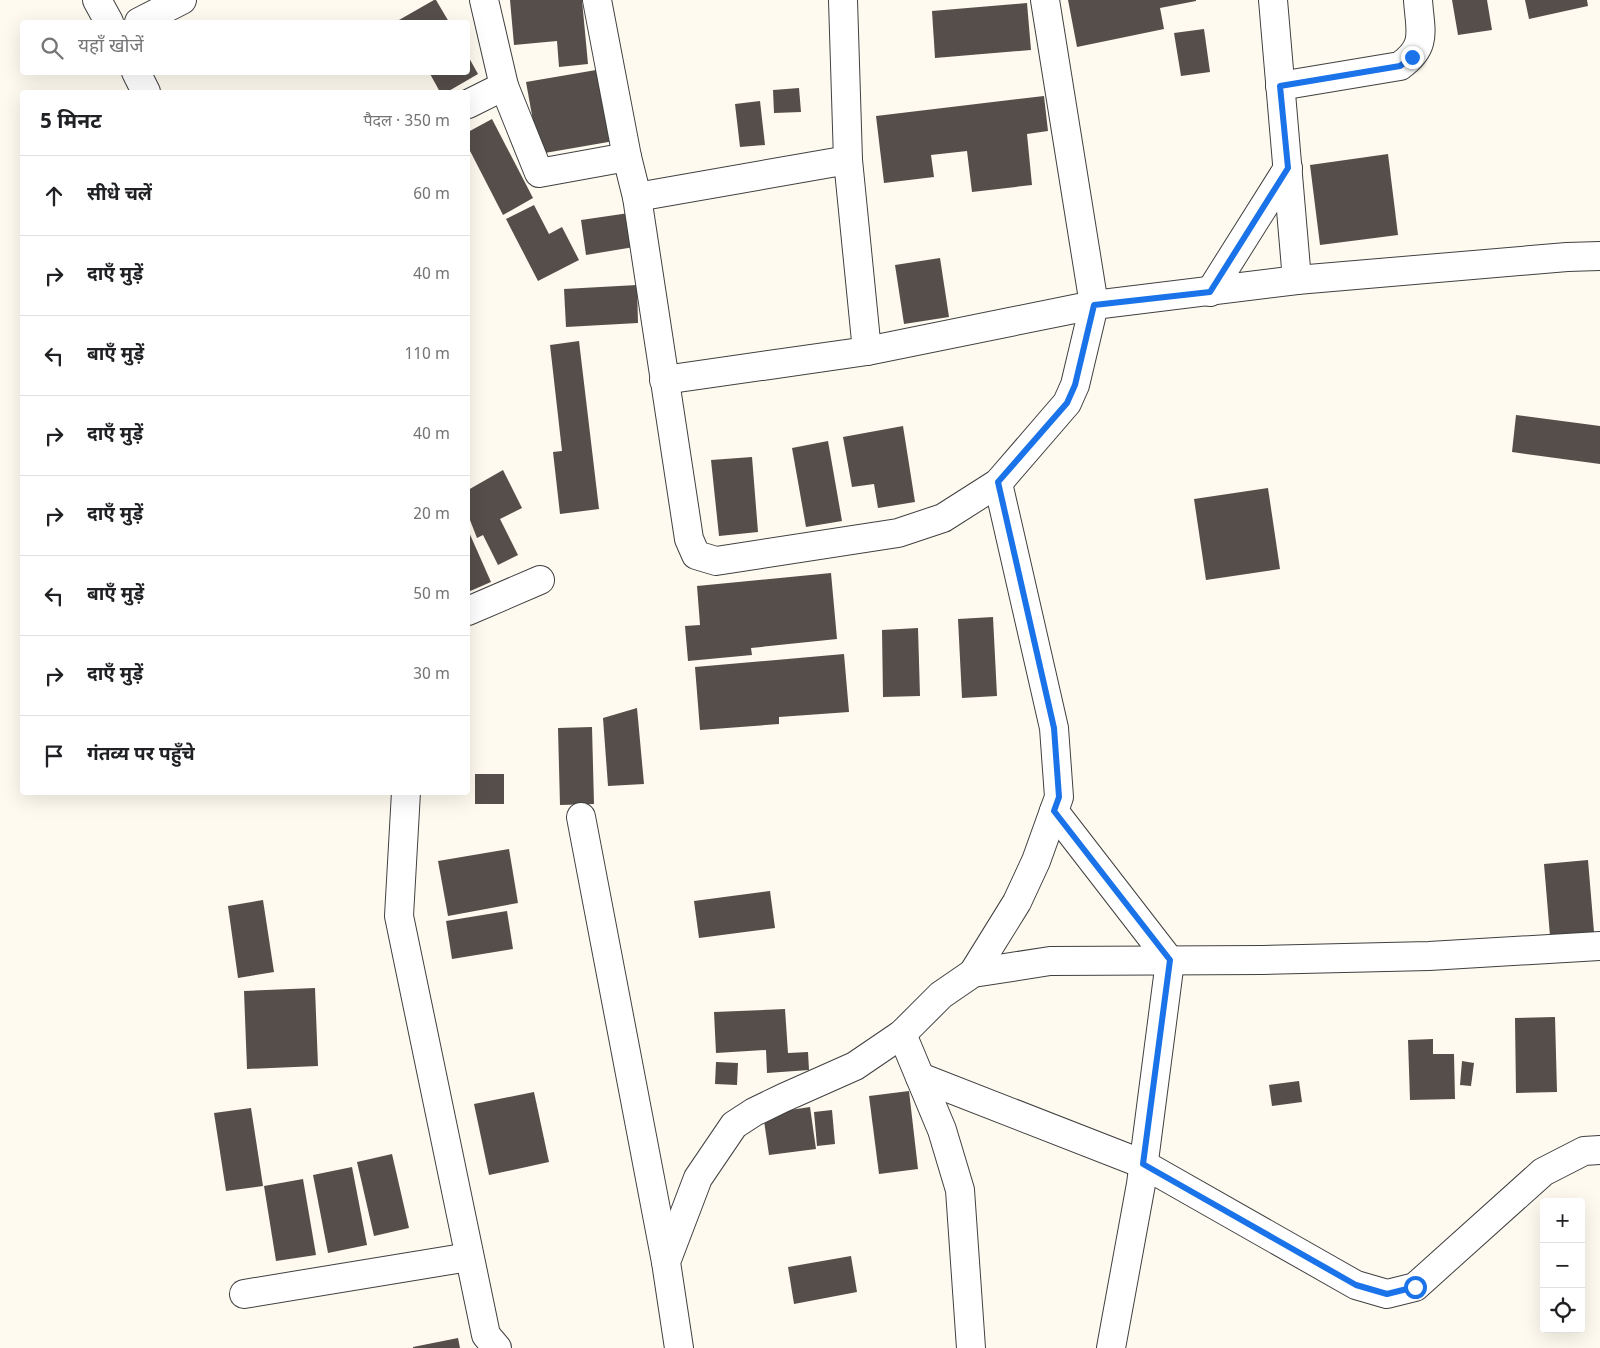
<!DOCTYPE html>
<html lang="hi">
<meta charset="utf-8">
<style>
body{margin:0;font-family:Georgia,"Noto Sans Devanagari",serif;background:#f2f2f2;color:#202124}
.controls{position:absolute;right:15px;bottom:15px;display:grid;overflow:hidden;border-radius:5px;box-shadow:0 5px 20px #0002}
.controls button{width:45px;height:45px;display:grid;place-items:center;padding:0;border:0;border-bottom:1px solid #e0e0e0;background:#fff;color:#202124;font:25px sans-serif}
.stop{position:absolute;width:15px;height:15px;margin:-11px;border:4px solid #1a73e8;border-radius:50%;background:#fff}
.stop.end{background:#1a73e8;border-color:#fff;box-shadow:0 1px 5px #0008}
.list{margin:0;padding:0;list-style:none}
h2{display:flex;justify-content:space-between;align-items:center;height:65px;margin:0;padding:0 20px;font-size:21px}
h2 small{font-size:16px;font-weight:400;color:#757577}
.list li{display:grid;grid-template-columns:32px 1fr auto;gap:15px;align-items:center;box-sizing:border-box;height:80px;padding:0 20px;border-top:1px solid #e0e0e0}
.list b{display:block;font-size:19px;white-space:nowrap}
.list em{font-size:16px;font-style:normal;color:#757577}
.icon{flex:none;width:28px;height:28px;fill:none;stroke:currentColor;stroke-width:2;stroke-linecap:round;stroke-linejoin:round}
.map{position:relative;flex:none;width:1600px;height:1348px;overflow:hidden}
.search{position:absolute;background:#fff;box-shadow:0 5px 20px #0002;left:20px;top:20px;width:450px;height:55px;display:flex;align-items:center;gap:12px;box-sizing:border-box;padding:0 18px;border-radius:5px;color:#757577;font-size:19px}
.panel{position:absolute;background:#fff;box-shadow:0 5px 20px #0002;left:20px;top:90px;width:450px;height:705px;border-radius:5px}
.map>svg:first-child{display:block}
.building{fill:#554e4a}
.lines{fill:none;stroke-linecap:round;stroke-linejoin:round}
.street-casing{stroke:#404040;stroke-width:30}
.street{stroke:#fff;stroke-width:28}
.route{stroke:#1a73e8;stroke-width:6}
</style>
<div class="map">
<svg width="1600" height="1348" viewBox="0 0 1600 1348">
<rect width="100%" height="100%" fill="#fefaef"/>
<g class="building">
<polygon points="434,0 436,0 449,22 400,22 399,20"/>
<polygon points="510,0 582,0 588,64 559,67 557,41 514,45"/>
<polygon points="1068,0 1196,0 1196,1 1160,8 1164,29 1077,47"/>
<polygon points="1452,0 1487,0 1492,30 1458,35"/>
<polygon points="1525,0 1587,0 1588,6 1529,19"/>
<polygon points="1027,3 1031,50 935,58 932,11"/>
<polygon points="1204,29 1210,72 1181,76 1174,33"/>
<polygon points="468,56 478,74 447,92 440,92 429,72 468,72"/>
<polygon points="602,69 614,141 539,154 526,82"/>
<polygon points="799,88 801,112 774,113 773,90"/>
<polygon points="1044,96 1048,131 1027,134 1032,185 972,192 967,151 931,155 934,177 884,183 876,116"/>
<polygon points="760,101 765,145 740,147 735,104"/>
<polygon points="492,119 533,198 503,215 468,147 468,132"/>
<polygon points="1388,154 1398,235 1320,245 1310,165"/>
<polygon points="534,205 549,234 562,227 579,260 538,281 506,219"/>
<polygon points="629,213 634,247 586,255 581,220"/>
<polygon points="940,258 949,317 904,324 895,265"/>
<polygon points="637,285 638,323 566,327 564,289"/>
<polygon points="579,341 599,509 560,514 553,452 562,451 550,345"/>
<polygon points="1516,415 1600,426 1600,464 1512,452"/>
<polygon points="903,426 915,502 878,508 874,484 852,487 843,437"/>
<polygon points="828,441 842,521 806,527 792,448"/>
<polygon points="752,457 758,532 719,536 711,460"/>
<polygon points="503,470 522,508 500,519 518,555 498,565 483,535 477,538 468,515 468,490"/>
<polygon points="1268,488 1280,569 1206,580 1194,499"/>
<polygon points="468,530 491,582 468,592"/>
<polygon points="831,573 837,639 751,648 752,655 688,661 685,626 700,625 697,586"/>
<polygon points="993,617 997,696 962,698 958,619"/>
<polygon points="918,628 920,696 883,697 882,630"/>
<polygon points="844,654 849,712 779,717 779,724 700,730 695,667"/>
<polygon points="637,708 644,784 608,786 603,718"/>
<polygon points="592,727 594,804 560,805 558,728"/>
<rect x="475" y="774" width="29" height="30"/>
<polygon points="509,849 518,903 448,916 438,861"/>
<polygon points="1588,860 1594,932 1550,936 1544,864"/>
<polygon points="770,891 775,928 699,938 694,901"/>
<polygon points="263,900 274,972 238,978 228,906"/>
<polygon points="507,911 513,949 452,959 446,921"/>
<polygon points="315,988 318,1066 247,1069 244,991"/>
<polygon points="785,1009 788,1053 808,1052 809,1070 767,1073 766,1050 716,1053 714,1012"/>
<polygon points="1555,1017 1557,1092 1516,1093 1515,1018"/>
<polygon points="1433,1039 1433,1054 1454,1054 1455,1099 1410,1100 1408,1040"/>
<polygon points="1462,1061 1474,1063 1471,1086 1460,1085"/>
<polygon points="716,1062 738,1063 737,1085 715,1084"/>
<polygon points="1299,1081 1302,1102 1272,1106 1269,1085"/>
<polygon points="909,1091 918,1169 879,1174 869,1096"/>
<polygon points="534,1092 549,1162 489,1175 474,1104"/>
<polygon points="810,1107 816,1149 769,1155 763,1114"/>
<polygon points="251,1108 263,1186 226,1191 214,1113"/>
<polygon points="832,1110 835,1144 817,1146 814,1112"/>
<polygon points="392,1154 409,1228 374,1236 357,1162"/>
<polygon points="352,1167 367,1245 328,1253 313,1175"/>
<polygon points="303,1179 316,1255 276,1261 264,1186"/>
<polygon points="851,1256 857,1292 794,1304 788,1267"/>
<polygon points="458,1338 460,1348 413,1348 413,1347"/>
</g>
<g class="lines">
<g class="street-casing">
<g id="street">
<polyline points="97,0 109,22"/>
<polyline points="484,0 504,86"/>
<polyline points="597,0 627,157 637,197 689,539 696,555 716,561 898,533 943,518 998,483 1067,403 1075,385 1094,305 1045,0"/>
<polyline points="843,0 848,160"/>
<polyline points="139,22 182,0"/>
<polyline points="136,72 146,92"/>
<path d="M 1280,86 L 1400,66 C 1428,46 1420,31 1418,0"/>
<polyline points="468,104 504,86 539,173 627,157"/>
<polyline points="637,197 848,160 867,351"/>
<polyline points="1297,280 1567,257 1600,256"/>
<polyline points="1210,292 1288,168"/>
<polyline points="664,380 867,351 1094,305 1297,280 1273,0"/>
<polyline points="468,611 540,580"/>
<polyline points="406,792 399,916 486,1335 497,1348"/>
<polyline points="1054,811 1170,961 1141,1184 1111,1348"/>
<polyline points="581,817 666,1262"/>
<polyline points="973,973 1017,902 1036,861 1059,797 1054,728 998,483"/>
<polyline points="902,1034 942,1130 960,1190 971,1348"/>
<polyline points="920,1077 1143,1164 1356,1285 1387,1294 1415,1287 1543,1172 1584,1151 1600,1150"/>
<polyline points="244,1294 469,1257"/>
<polyline points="679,1348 666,1262 698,1178 734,1125 754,1112 783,1098 855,1066 902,1034 941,995 973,973 1050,961 1263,960 1429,956 1600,946"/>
</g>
</g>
<use href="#street" class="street"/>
</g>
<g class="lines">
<polyline class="route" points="1412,57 1400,66 1280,86 1288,168 1210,292 1094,305 1075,385 1067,403 998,482 1054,728 1059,797 1054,811 1170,960 1143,1164 1356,1285 1387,1294 1415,1287"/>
</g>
</svg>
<div class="controls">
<button>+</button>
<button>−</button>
<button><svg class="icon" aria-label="locate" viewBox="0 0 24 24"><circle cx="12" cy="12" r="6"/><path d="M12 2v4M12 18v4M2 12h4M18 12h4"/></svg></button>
</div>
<div class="stop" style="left:1415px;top:1287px"></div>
<div class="stop end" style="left:1412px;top:57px"></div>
<div class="search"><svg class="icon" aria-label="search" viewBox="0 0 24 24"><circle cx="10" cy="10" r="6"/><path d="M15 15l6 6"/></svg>यहाँ खोजें</div>
<section class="panel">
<h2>5 मिनट<small>पैदल · 350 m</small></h2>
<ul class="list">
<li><svg class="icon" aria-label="ahead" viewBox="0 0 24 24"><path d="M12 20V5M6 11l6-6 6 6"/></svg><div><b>सीधे चलें</b></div><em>60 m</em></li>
<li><svg class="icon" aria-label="right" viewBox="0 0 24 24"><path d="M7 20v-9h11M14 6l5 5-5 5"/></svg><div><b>दाएँ मुड़ें</b></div><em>40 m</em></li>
<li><svg class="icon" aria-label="left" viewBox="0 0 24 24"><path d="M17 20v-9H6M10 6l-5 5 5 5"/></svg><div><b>बाएँ मुड़ें</b></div><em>110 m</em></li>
<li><svg class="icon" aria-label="right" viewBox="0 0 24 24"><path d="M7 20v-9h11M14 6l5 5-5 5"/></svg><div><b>दाएँ मुड़ें</b></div><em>40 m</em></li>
<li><svg class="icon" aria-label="right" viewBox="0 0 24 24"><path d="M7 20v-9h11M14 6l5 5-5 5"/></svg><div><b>दाएँ मुड़ें</b></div><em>20 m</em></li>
<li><svg class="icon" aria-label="left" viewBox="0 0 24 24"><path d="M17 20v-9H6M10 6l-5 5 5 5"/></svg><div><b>बाएँ मुड़ें</b></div><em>50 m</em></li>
<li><svg class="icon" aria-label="right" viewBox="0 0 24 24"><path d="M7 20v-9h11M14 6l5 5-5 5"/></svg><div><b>दाएँ मुड़ें</b></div><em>30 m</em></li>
<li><svg class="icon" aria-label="arrive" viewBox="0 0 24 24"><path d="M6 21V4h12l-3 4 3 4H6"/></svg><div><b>गंतव्य पर पहुँचे</b></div></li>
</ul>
</section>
</div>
